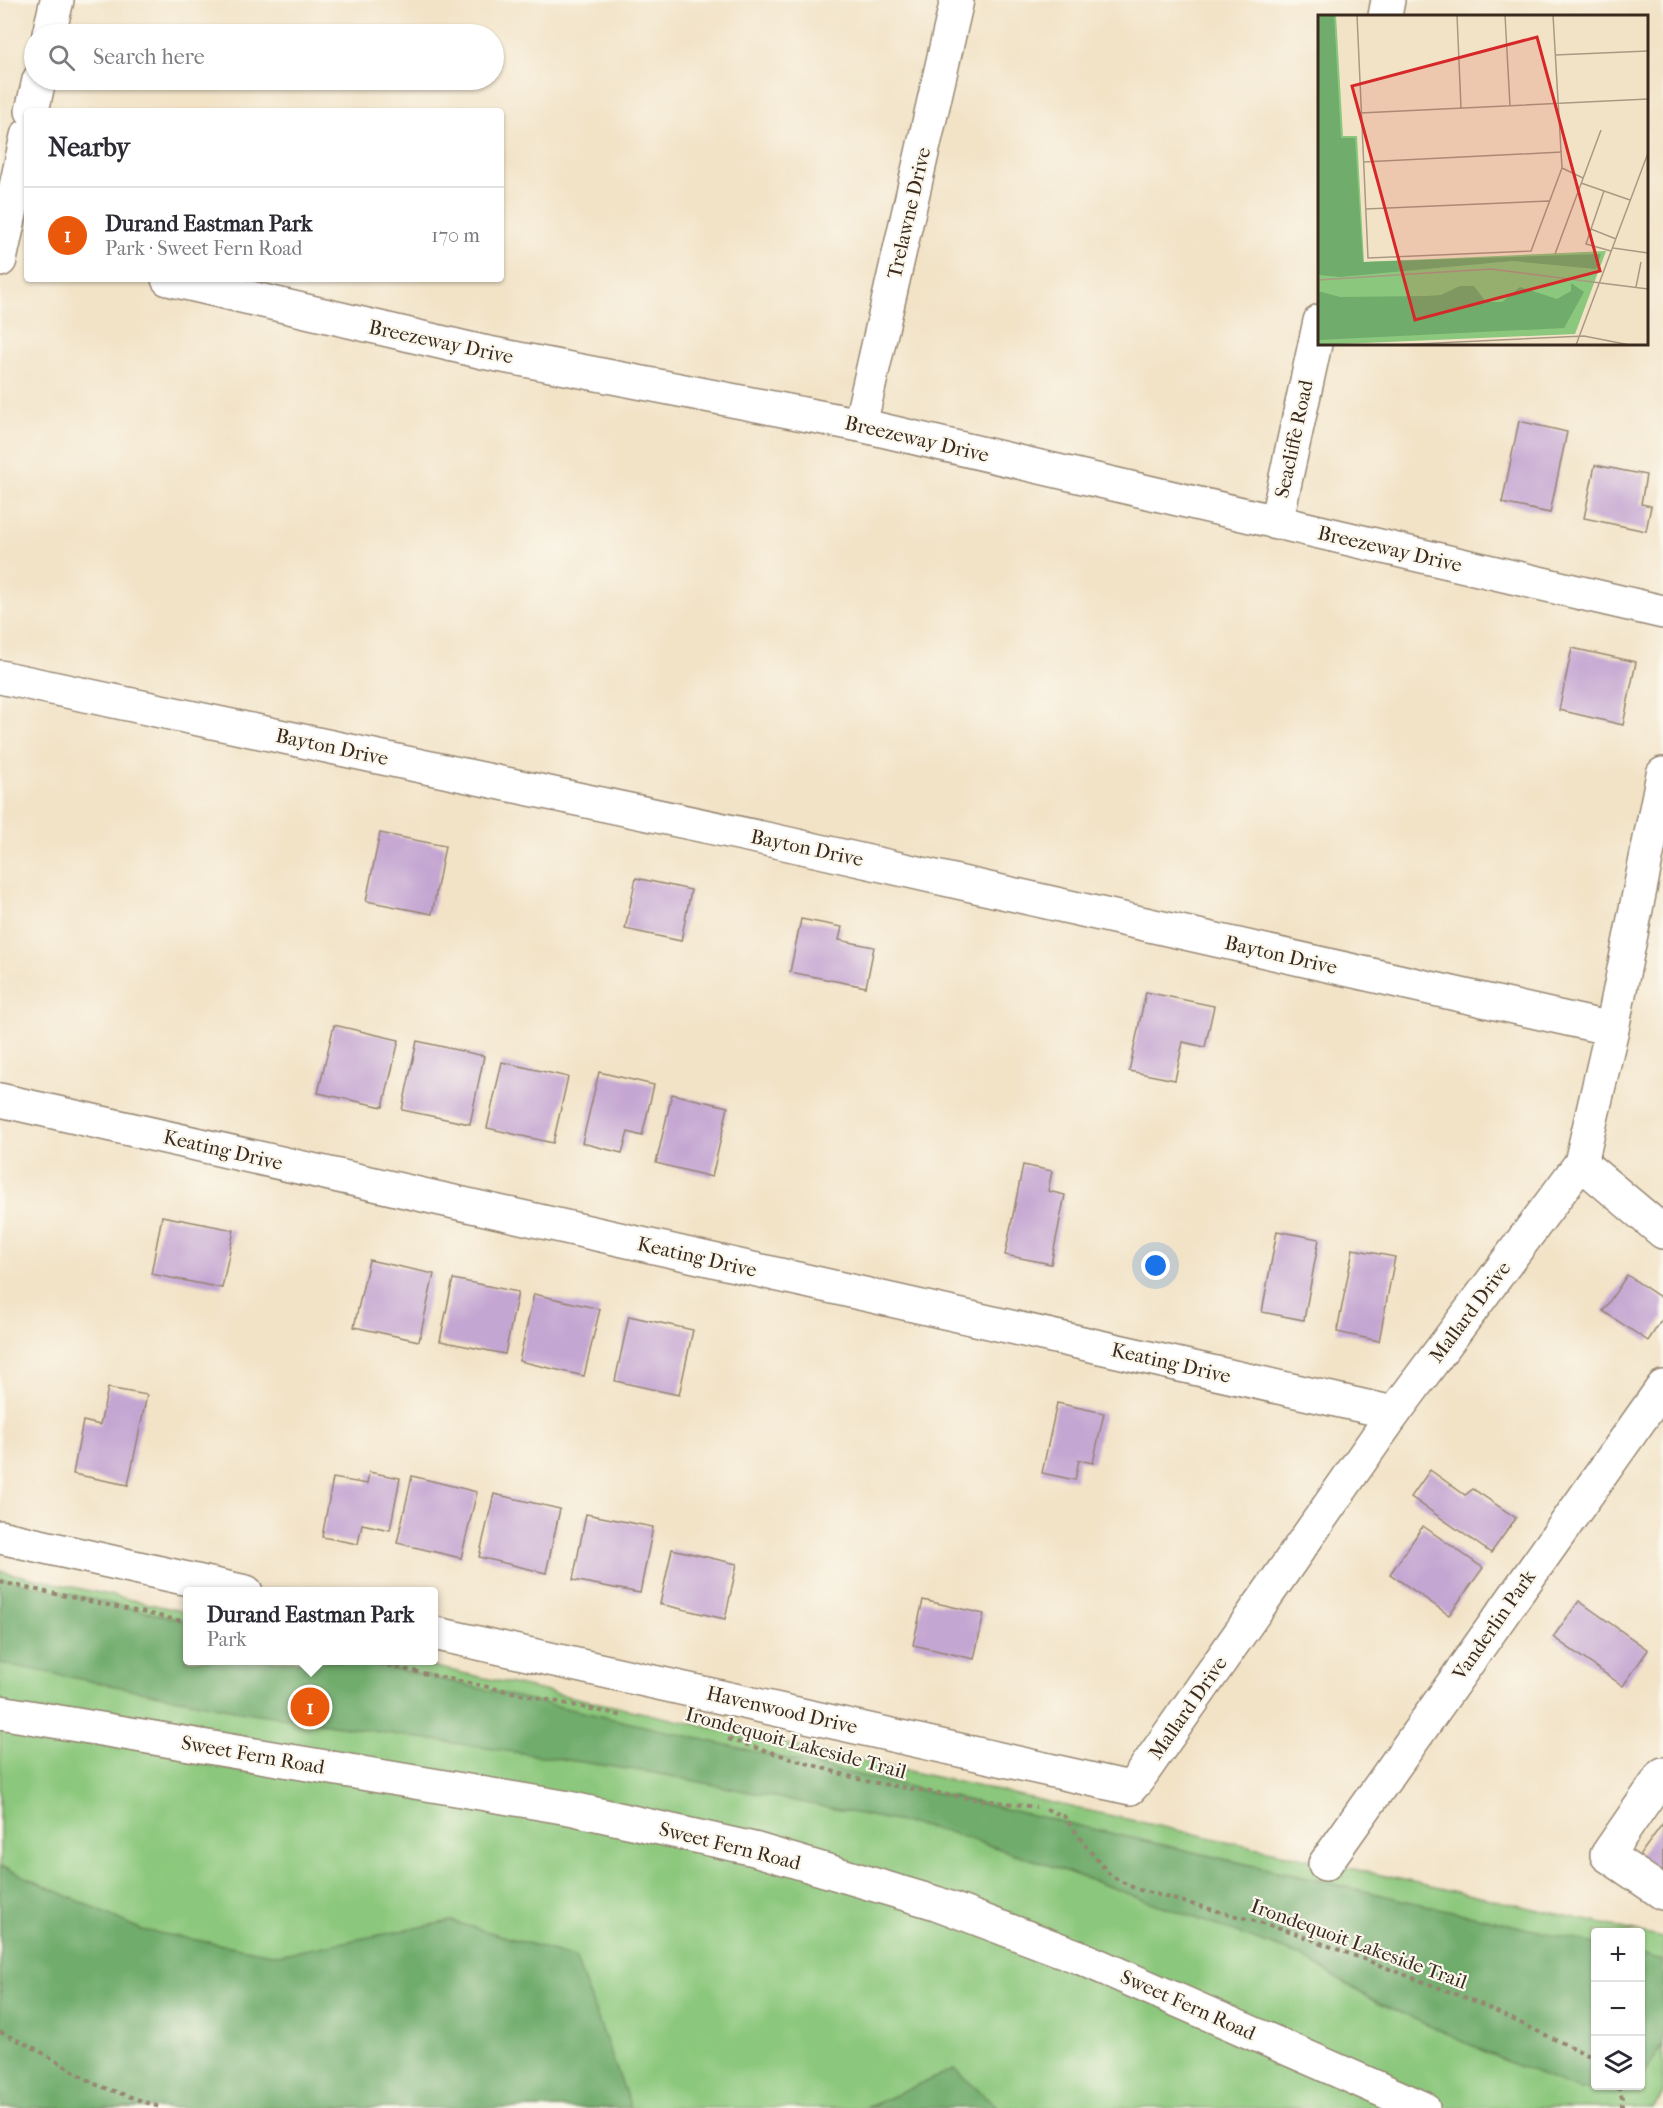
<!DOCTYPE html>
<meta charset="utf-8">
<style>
body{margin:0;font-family:"IM FELL French Canon",serif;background:#f2f2f3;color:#2b2b33}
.controls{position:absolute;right:18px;bottom:18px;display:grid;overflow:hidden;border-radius:6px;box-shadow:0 2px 4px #0004}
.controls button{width:54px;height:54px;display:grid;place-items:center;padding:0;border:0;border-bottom:2px solid #e1e1e2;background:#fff;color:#2b2b33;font:30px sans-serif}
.you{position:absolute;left:1156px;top:1266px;width:21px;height:21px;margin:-15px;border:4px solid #fff;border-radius:50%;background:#1a73e8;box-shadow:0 0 0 9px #1a73e833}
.badge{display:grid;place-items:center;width:39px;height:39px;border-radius:50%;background:#ea580c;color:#fff;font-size:20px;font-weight:700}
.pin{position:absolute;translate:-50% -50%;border:3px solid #fff;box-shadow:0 2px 6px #0006}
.popup{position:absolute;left:183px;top:1587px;width:255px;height:78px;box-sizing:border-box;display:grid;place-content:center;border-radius:6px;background:#fff;filter:drop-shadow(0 2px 4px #0005);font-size:20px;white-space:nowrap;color:#7c7c81}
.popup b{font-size:22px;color:#2b2b33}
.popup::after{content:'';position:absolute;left:50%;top:100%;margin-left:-12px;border:12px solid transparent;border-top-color:#fff}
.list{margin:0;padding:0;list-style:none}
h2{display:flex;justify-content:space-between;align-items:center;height:78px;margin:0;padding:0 24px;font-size:26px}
h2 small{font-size:20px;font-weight:400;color:#7c7c81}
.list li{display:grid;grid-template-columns:39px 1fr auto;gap:18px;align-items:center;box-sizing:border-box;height:96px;padding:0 24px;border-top:2px solid #e1e1e2}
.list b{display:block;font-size:22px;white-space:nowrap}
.list p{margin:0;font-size:20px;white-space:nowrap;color:#7c7c81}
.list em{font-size:20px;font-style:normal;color:#7c7c81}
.icon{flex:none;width:33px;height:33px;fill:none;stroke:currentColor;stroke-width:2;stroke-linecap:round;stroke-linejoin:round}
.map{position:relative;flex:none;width:1663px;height:2108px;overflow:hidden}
.search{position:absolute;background:#fff;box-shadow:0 2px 4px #0004;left:24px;top:24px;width:480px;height:66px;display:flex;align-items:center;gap:15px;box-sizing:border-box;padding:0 21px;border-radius:33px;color:#7c7c81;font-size:22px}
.panel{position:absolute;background:#fff;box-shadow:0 2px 4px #0004;left:24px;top:108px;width:480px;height:174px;border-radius:6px}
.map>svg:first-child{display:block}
.green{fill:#8bc77c;stroke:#63784d;stroke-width:1.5}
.forest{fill:#70ac6c;stroke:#566b45;stroke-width:1.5}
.building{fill:#c4a6d2}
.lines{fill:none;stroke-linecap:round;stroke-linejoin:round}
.minor-casing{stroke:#968672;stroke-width:36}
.major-casing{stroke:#968672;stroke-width:36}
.path{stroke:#968672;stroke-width:4;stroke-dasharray:4.5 4.5;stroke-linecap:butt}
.minor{stroke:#fff;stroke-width:33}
.major{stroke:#fff;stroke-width:33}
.labels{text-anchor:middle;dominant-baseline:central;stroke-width:4.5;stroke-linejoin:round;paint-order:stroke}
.street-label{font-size:20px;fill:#3b2a1e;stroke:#fbf7ec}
.inset-road{fill:none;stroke:#a99983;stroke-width:1.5}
.view{fill:#d62828;fill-opacity:0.15;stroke:#d62828;stroke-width:3}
.inset-edge{fill:none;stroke:#3b2a1e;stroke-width:3}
</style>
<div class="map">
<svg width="1663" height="2108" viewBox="0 0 1663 2108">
<rect width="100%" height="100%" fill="#fbf7ec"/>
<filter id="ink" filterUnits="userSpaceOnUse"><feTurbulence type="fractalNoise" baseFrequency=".0167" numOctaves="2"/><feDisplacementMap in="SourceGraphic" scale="12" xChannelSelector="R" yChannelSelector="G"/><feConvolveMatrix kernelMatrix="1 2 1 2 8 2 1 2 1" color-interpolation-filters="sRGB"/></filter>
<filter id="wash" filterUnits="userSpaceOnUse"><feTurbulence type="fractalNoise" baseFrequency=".008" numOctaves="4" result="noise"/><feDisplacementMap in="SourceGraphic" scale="24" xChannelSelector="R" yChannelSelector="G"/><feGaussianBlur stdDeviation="1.35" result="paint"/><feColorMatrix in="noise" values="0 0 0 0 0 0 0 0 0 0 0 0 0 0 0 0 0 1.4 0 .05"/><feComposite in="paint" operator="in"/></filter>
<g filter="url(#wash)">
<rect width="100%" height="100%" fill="#f2e3c7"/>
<polygon class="green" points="0,1571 187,1612 187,1660 408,1661 1640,1932 1596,1932 1596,2086 1640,2086 1640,1933 1663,1938 1663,2094 1653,2108 0,2108"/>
<g class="forest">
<polygon points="0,1578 187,1621 187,1660 360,1661 1595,1944 1596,2086 1636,2086 1579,2090 1505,2061 1369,1998 1301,1956 1040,1862 945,1831 655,1773 239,1711 0,1663"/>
<polygon points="0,1867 8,1869 142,1930 278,1955 451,1921 575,1957 631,2108 0,2108"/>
<polygon points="1641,1954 1663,1960 1663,2046 1641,2079"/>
<polygon points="954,2069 999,2108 866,2108"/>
</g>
<g id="blocks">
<g class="building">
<polygon points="1519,421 1567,432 1550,513 1502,503"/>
<polygon points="1595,465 1646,475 1641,504 1651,506 1646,531 1584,518"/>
<polygon points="1572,648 1636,662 1623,725 1559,710"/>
<polygon points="380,833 445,846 432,914 366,901"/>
<polygon points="636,878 691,890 681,941 625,929"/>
<polygon points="801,919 842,927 839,940 874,947 866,987 790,972"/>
<polygon points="1146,992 1214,1006 1205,1047 1183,1042 1175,1080 1129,1071"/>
<polygon points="334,1025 399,1040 383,1107 318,1093"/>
<polygon points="417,1041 484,1056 470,1124 402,1110"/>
<polygon points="502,1062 568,1077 553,1143 487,1128"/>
<polygon points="599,1072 654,1085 642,1136 628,1132 622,1153 582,1143"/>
<polygon points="672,1094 728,1107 712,1177 656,1163"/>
<polygon points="1023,1165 1052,1171 1048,1191 1065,1195 1051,1264 1005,1255"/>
<polygon points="162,1216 234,1230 222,1288 151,1274"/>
<polygon points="1277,1231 1319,1239 1304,1320 1262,1312"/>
<polygon points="1353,1249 1395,1257 1379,1341 1337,1332"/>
<polygon points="369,1260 434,1274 419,1341 354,1327"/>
<polygon points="1627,1275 1663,1299 1663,1318 1648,1341 1603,1311"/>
<polygon points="453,1279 518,1292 505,1354 440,1341"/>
<polygon points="534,1294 600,1309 584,1376 519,1361"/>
<polygon points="629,1316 693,1330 679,1395 615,1381"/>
<polygon points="108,1388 147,1395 128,1485 73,1474 83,1421 100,1425"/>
<polygon points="1057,1403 1104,1413 1093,1463 1079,1460 1075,1480 1042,1473"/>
<polygon points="1430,1470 1465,1495 1473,1489 1516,1518 1491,1553 1411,1497"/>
<polygon points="369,1472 400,1478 390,1530 362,1524 358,1544 322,1537 333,1478 367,1484"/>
<polygon points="412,1476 477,1492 461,1558 397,1543"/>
<polygon points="494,1494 560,1509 546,1573 479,1557"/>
<polygon points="586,1514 653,1527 640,1593 573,1580"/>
<polygon points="1423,1526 1483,1568 1449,1615 1390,1574"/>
<polygon points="672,1549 737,1564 725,1619 660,1604"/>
<polygon points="923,1600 984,1614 974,1659 913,1645"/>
<polygon points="1579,1601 1648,1650 1623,1686 1553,1637"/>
<polygon points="1663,1823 1663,1874 1639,1856"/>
</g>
</g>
</g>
<g filter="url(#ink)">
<use href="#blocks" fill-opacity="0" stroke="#968672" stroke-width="1.5"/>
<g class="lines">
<g class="minor-casing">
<g id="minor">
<polyline points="1385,16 1388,0"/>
<polyline points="49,34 57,0"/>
<polyline points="32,111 39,80"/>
<polyline points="0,260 27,136"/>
<polyline points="168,279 483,352 860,425 1663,612"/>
<polyline points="860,425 957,0"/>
<polyline points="1276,523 1320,321"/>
<polyline points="0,677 771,840 1612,1029"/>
<polyline points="0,1100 1394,1413"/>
<polyline points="1581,1163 1663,1232"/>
<polyline points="0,1537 246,1592"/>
<polyline points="433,1633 1130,1788 1138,1779 1394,1413 1581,1163 1612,1029 1663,774"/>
<polyline points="1663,1774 1607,1855 1663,1893"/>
<polyline points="1325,1864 1663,1387"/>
</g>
</g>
<g class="major-casing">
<polyline id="major" points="0,1712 569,1808 754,1849 936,1903 1079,1957 1423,2108"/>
</g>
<g class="path">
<polyline points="0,1582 187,1622"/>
<polyline points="361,1660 624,1716"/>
<polyline points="728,1739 865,1781 968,1798 1036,1807"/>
<polyline points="1046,1809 1064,1816 1088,1849 1111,1876 1136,1889 1284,1929 1474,2001 1596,2059"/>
<polyline points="0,2032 36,2049 97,2085 162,2108"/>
<polyline points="1618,2086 1622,2098 1622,2108"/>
</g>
<use href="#minor" class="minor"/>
<use href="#major" class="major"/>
</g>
</g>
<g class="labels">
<g class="street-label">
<text transform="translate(909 213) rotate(-77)">Trelawne Drive</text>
<text transform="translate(441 342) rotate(12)">Breezeway Drive</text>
<text transform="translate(917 439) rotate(13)">Breezeway Drive</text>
<text transform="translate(1294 439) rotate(-78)">Seacliffe Road</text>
<text transform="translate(1390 549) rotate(13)">Breezeway Drive</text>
<text transform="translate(332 747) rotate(12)">Bayton Drive</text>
<text transform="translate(807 848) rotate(12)">Bayton Drive</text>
<text transform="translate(1281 955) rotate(13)">Bayton Drive</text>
<text transform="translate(223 1150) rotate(13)">Keating Drive</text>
<text transform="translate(697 1257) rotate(13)">Keating Drive</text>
<text transform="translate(1470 1312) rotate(-53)">Mallard Drive</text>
<text transform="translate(1171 1363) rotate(13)">Keating Drive</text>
<text transform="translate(1494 1625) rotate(-55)">Vanderlin Park</text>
<text transform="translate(1188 1708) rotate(-55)">Mallard Drive</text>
<text transform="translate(782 1710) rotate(13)">Havenwood Drive</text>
<text transform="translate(796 1743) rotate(15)">Irondequoit Lakeside Trail</text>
<text transform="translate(253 1755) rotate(10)">Sweet Fern Road</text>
<text transform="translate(730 1846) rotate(14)">Sweet Fern Road</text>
<text transform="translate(1359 1944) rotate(20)">Irondequoit Lakeside Trail</text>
<text transform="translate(1188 2005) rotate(24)">Sweet Fern Road</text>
</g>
</g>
<g transform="translate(1318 15)">
<rect width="330" height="330" fill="#f2e3c7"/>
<path d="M 0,0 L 18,0 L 25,121 L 39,121 L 46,247 L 288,236 L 257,319 L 0,330 Z" fill="#8bc77c"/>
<path d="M 0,0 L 16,0 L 23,123 L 37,123 L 45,247 L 283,239 L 278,254 L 194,246 L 22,262 L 0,260 ZM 253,268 L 266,277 L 246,313 L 0,325 L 0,276 L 22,282 L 108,281 L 123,280 L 142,271 L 156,271 L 168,287 L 184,287 L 202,272 L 239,284 L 253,276 Z" fill="#70ac6c"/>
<path class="inset-road" d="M 39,0 L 50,243 L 213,236 L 244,153 L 235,0M 139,0 L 143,93M 187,0 L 192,91M 237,40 L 330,36M 42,98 L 330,84M 45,147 L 244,137M 244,153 L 265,163M 263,168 L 312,185M 47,194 L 231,186M 273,214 L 286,176M 295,233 L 330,238M 293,236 L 268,229 L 273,214 L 298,224M 237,239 L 283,115M 0,265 L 173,254 L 330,274M 318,272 L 323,247M 78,330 L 266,321 L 312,330M 258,330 L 330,138"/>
<path class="view" d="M 219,22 L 282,256 L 97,305 L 34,71 Z"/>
<rect width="330" height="330" class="inset-edge"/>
</g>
</svg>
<div class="controls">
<button>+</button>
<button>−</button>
<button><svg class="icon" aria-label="layers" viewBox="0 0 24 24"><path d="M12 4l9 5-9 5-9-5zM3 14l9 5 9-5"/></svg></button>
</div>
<div class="you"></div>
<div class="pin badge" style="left:310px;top:1707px">1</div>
<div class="popup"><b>Durand Eastman Park</b>Park</div>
<div class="search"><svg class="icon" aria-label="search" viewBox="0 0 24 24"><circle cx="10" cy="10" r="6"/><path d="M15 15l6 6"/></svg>Search here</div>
<section class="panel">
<h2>Nearby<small></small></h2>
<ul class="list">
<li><span class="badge">1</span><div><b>Durand Eastman Park</b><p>Park · Sweet Fern Road</p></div><em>170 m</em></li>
</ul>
</section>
</div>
